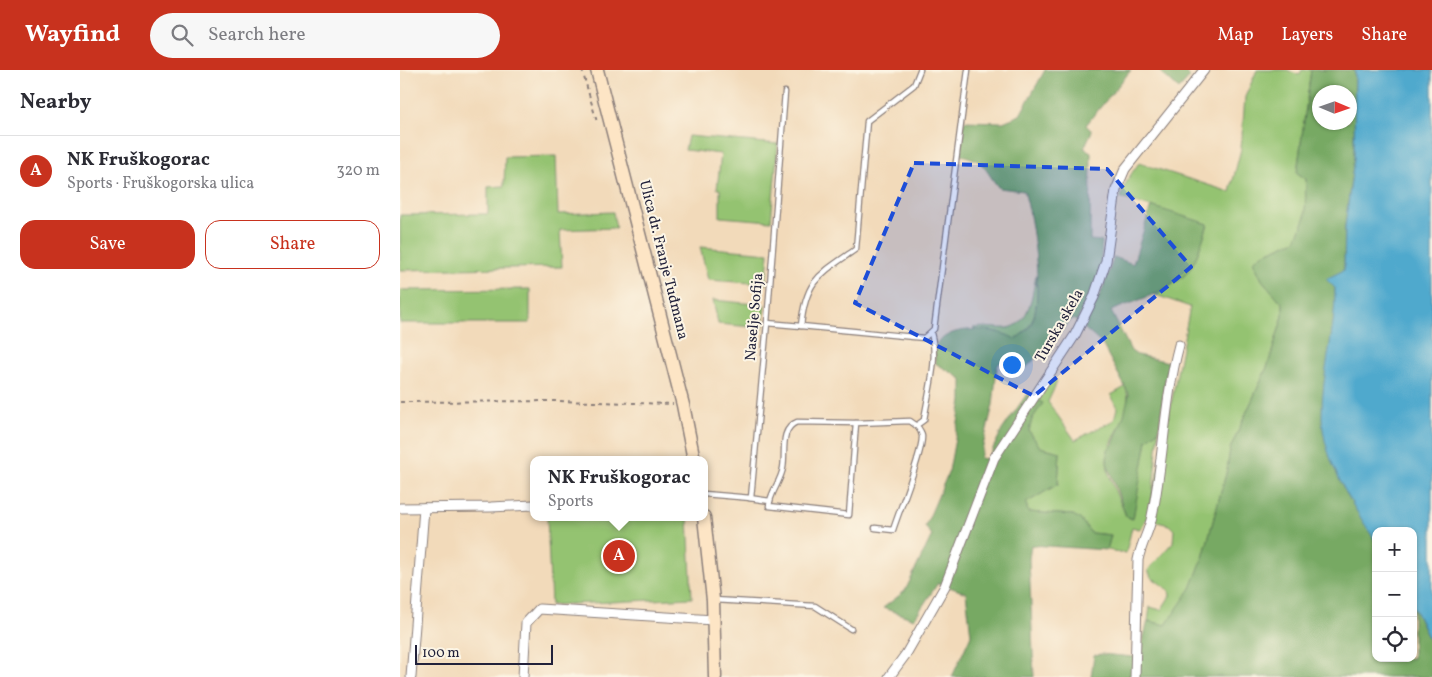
<!DOCTYPE html>
<meta charset="utf-8">
<style>
body{margin:0;font-family:Vollkorn,serif;background:#f7f7f7;color:#2b2b33}
.controls{position:absolute;right:15px;bottom:15px;display:grid;overflow:hidden;border-radius:10px;box-shadow:0 1px 4px #0004}
.controls button{width:45px;height:45px;display:grid;place-items:center;padding:0;border:0;border-bottom:1px solid #e1e1e2;background:#fff;color:#2b2b33;font:25px sans-serif}
.compass{position:absolute;left:912px;top:15px;width:45px;height:45px;border-radius:50%;background:#fff;box-shadow:0 1px 4px #0004;rotate:92deg}
.scale{position:absolute;left:15px;bottom:12px;width:138px;box-sizing:border-box;padding-left:5px;border:2px solid #22223b;border-top:0;font-size:14px;line-height:18px;white-space:nowrap;color:#22223b;-webkit-text-stroke:4px #fcf5e5;paint-order:stroke}
.you{position:absolute;left:611px;top:294px;width:18px;height:18px;margin:-12px;border:4px solid #fff;border-radius:50%;background:#1a73e8;box-shadow:0 0 0 8px #1a73e833}
.badge{display:grid;place-items:center;width:32px;height:32px;border-radius:50%;background:#c8321e;color:#fff;font-size:16px;font-weight:700}
.pin{position:absolute;translate:-50% -50%;border:2px solid #fff;box-shadow:0 1px 5px #0006}
.popup{position:absolute;left:130px;top:386px;width:178px;height:65px;box-sizing:border-box;display:grid;place-content:center;border-radius:10px;background:#fff;filter:drop-shadow(0 1px 4px #0005);font-size:16px;white-space:nowrap;color:#7c7c81}
.popup b{font-size:19px;color:#2b2b33}
.popup::after{content:'';position:absolute;left:50%;top:100%;margin-left:-10px;border:10px solid transparent;border-top-color:#fff}
.list{margin:0;padding:0;list-style:none}
h2{display:flex;justify-content:space-between;align-items:center;height:65px;margin:0;padding:0 20px;font-size:21px}
h2 small{font-size:16px;font-weight:400;color:#7c7c81}
.list li{display:grid;grid-template-columns:32px 1fr auto;gap:15px;align-items:center;box-sizing:border-box;height:70px;padding:0 20px;border-top:1px solid #e1e1e2}
.list b{display:block;font-size:19px;white-space:nowrap}
.list p{margin:0;font-size:16px;white-space:nowrap;color:#7c7c81}
.list em{font-size:16px;font-style:normal;color:#7c7c81}
.actions{display:flex;gap:10px;padding:15px 20px}
.actions a{flex:1;padding:11px 0;border:1px solid #c8321e;border-radius:15px;text-align:center;font-size:18px;color:#c8321e}
.actions .main{background:#c8321e;color:#fff}
.icon{flex:none;width:28px;height:28px;fill:none;stroke:currentColor;stroke-width:2;stroke-linecap:round;stroke-linejoin:round}
.map{position:relative;flex:none;width:1032px;height:607px;overflow:hidden}
header{display:flex;align-items:center;gap:30px;box-sizing:border-box;height:70px;padding:0 25px;background:#c8321e;color:#fff}
header strong{font-size:24px}
nav{display:flex;gap:28px;margin-inline-start:auto;font-size:18px}
.search{width:350px;height:45px;background:#f7f7f7;display:flex;align-items:center;gap:12px;box-sizing:border-box;padding:0 18px;border-radius:28px;color:#7c7c81;font-size:19px}
main{display:flex}
aside{flex:1;background:#fff}
.map>svg:first-child{display:block}
.green{fill:#94c371;stroke:#5b7256}
.forest{fill:#77a963;stroke:#4c664f;fill-rule:evenodd}
.water{fill:#50a9cd;stroke:#396684}
.lines{fill:none;stroke-linecap:round;stroke-linejoin:round}
.service-casing{stroke:#8a7e7a;stroke-width:7}
.minor-casing{stroke:#8a7e7a;stroke-width:11}
.secondary-casing{stroke:#8a7e7a;stroke-width:15}
.path{stroke:#8a7e7a;stroke-width:2;stroke-dasharray:4 4;stroke-linecap:butt}
.service{stroke:#fff;stroke-width:4.5}
.minor{stroke:#fff;stroke-width:9}
.secondary{stroke:#fde5c5;stroke-width:12}
.marked{fill:#1d4ed8;fill-opacity:0.2;stroke:#1d4ed8;stroke-width:4;stroke-dasharray:10 6;stroke-linejoin:round}
.labels{text-anchor:middle;dominant-baseline:central;stroke-width:4;stroke-linejoin:round;paint-order:stroke}
.street-label{font-size:15px;fill:#22223b;stroke:#fcf5e5}
</style>
<header>
<strong>Wayfind</strong>
<div class="search"><svg class="icon" aria-label="search" viewBox="0 0 24 24"><circle cx="10" cy="10" r="6"/><path d="M15 15l6 6"/></svg>Search here</div>
<nav><a>Map</a><a>Layers</a><a>Share</a></nav>
</header>
<main>
<aside>
<h2>Nearby<small></small></h2>
<ul class="list">
<li><span class="badge">A</span><div><b>NK Fruškogorac</b><p>Sports · Fruškogorska ulica</p></div><em>320 m</em></li>
</ul>
<div class="actions"><a class="main">Save</a><a>Share</a></div>
</aside>
<div class="map">
<svg width="1032" height="607" viewBox="0 0 1032 607">
<rect width="100%" height="100%" fill="#fcf5e5"/>
<filter id="ink" filterUnits="userSpaceOnUse"><feTurbulence type="fractalNoise" baseFrequency=".02" numOctaves="2"/><feDisplacementMap in="SourceGraphic" scale="10" xChannelSelector="R" yChannelSelector="G"/><feConvolveMatrix kernelMatrix="1 2 1 2 8 2 1 2 1" color-interpolation-filters="sRGB"/></filter>
<filter id="wash" filterUnits="userSpaceOnUse"><feTurbulence type="fractalNoise" baseFrequency=".0096" numOctaves="4" result="noise"/><feDisplacementMap in="SourceGraphic" scale="20" xChannelSelector="R" yChannelSelector="G"/><feGaussianBlur stdDeviation="1.12" result="paint"/><feColorMatrix in="noise" values="0 0 0 0 0 0 0 0 0 0 0 0 0 0 0 0 0 1.4 0 .05"/><feComposite in="paint" operator="in"/></filter>
<g filter="url(#wash)">
<rect width="100%" height="100%" fill="#f2daba"/>
<g class="green">
<path d="M 857,0 L 887,0 L 899,5 L 902,0 L 911,0 L 897,102 L 906,109 L 905,149 L 896,170 L 863,184 L 853,191 L 862,210 L 883,234 L 883,246 L 868,295 L 830,379 L 827,400 L 803,488 L 791,519 L 766,555 C 759,555 755,551 748,551 L 750,537 L 761,540 L 770,526 L 769,520 L 751,507 L 748,500 L 773,472 L 774,460 L 769,455 L 746,449 L 742,457 L 739,459 L 732,457 L 726,483 L 707,480 L 711,465 L 691,463 L 680,449 L 673,445 L 628,442 L 626,433 L 658,414 L 660,382 L 640,377 L 629,361 L 632,349 L 642,334 L 636,329 L 654,308 L 657,312 L 648,332 L 675,370 L 714,350 L 717,338 L 711,325 L 725,317 C 737,341 708,367 707,390 C 707,408 720,430 726,446 L 732,449 L 747,370 L 759,360 L 751,437 L 790,237 L 750,223 C 793,205 794,197 808,154 L 721,128 C 724,114 730,105 739,93 L 830,122 L 841,79 L 845,27 Z"/>
<polygon points="288,66 378,74 371,151 320,147 320,119 317,119 321,84 285,80"/>
<polygon points="156,86 158,144 213,142 216,158 160,160 162,197 0,200 0,145 88,144 88,117 104,116 105,87"/>
<polygon points="300,177 369,183 366,214 308,210"/>
<path d="M 636,205 C 638,229 639,256 615,269 L 597,262 L 577,261 L 573,258 C 585,256 597,259 608,258 C 630,255 633,221 636,205 Z"/>
<polygon points="130,219 130,253 0,253 0,220"/>
<polygon points="313,230 365,235 363,258 318,254"/>
<polygon points="147,447 288,447 292,528 151,535"/>
</g>
<g class="forest">
<path d="M 645,0 L 731,0 L 686,55 L 692,61 L 684,78 L 691,82 L 690,170 L 702,171 L 700,202 L 677,251 L 672,249 L 626,298 L 618,292 L 600,292 L 597,297 L 593,335 L 580,388 L 588,389 L 602,360 L 627,324 L 643,333 L 632,349 L 629,361 L 640,377 L 660,382 L 658,414 L 626,433 L 628,442 L 673,445 L 680,449 L 691,463 L 711,465 L 707,480 L 631,475 L 629,489 L 634,607 L 552,607 L 571,565 L 566,523 L 538,513 L 514,549 L 483,538 L 505,521 L 532,465 L 525,457 L 549,401 L 562,331 L 562,309 L 535,293 L 535,275 C 539,272 543,267 548,265 C 564,256 600,259 615,269 C 623,264 630,259 633,249 C 643,223 633,149 624,121 L 599,118 C 585,101 585,89 560,85 L 564,51 L 603,52 L 620,45 Z"/>
<polygon points="758,0 783,0 790,7 779,19"/>
<path d="M 911,0 L 955,0 L 954,88 L 945,156 L 944,200 L 935,218 L 936,244 L 925,312 L 931,389 L 976,472 L 976,588 L 1013,588 L 1013,536 L 1032,576 L 1032,607 L 691,607 L 694,585 L 702,584 L 733,587 L 740,581 L 748,551 L 766,555 L 791,518 L 803,488 L 827,400 L 830,379 L 868,295 L 883,246 L 883,234 L 862,210 L 853,191 L 863,184 L 896,170 L 905,149 L 906,109 L 897,103 ZM 919,22 L 949,22 L 949,52 L 919,52 Z"/>
<path d="M 751,136 L 808,154 C 803,168 799,184 791,197 C 779,219 734,231 711,241 L 731,281 L 737,285 L 769,292 L 765,312 L 759,360 L 747,370 L 733,449 L 726,446 L 707,393 L 708,379 L 713,374 L 724,345 L 729,324 L 702,274 L 684,258 L 703,218 L 714,187 L 733,194 Z"/>
</g>
<path class="water" d="M 955,0 L 1032,0 L 1032,576 L 1013,536 L 1013,461 L 976,461 L 976,472 C 953,436 923,391 922,347 C 921,304 936,262 935,218 L 926,209 L 944,200 L 945,156 L 954,88 Z"/>
</g>
<g filter="url(#ink)">
<g class="lines">
<g class="service-casing">
<g id="service">
<path d="M 520,0 L 514,15 L 467,51 L 456,179 C 419,205 406,209 401,256 L 524,268 L 534,259 L 568,0"/>
<polyline points="367,253 401,256"/>
<path d="M 517,355 L 524,350 C 528,323 539,289 531,263"/>
<polyline points="304,424 351,428 367,253 385,22"/>
<path d="M 349,428 L 370,431 L 369,436 L 449,445 L 456,353 L 510,351 C 515,354 521,358 522,366 C 523,382 499,441 493,460 L 475,458"/>
<path d="M 370,431 C 373,419 381,410 383,398 C 386,383 379,359 397,352 L 456,353"/>
<polyline points="314,530 415,536 451,559"/>
</g>
</g>
<g class="minor-casing">
<g id="minor">
<polyline points="0,438 91,437 134,435"/>
<polyline points="11,607 24,438"/>
<polyline points="123,607 126,553 139,539 314,550"/>
<polyline points="489,607 506,584 545,516 594,388 675,265 694,227 706,191 716,120 725,99 804,0"/>
<path d="M 735,607 L 738,490 C 741,474 749,462 752,446 C 764,389 764,331 779,275"/>
</g>
</g>
<g class="secondary-casing">
<g id="secondary">
<polyline points="197,0 283,335 294,390"/>
<polyline points="304,447 313,530 315,607"/>
</g>
</g>
<g class="path">
<polyline points="182,0 197,52"/>
<polyline points="0,332 157,331 273,334"/>
</g>
<use href="#service" class="service"/>
<use href="#minor" class="minor"/>
<use href="#secondary" class="secondary"/>
</g>
</g>
<path class="marked" d="M 514,93 L 707,99 L 791,197 L 634,326 L 455,233 Z"/>
<g class="labels">
<g class="street-label">
<text transform="translate(263 190) rotate(76)">Ulica dr. Franje Tuđmana</text>
<text transform="translate(355 247) rotate(-85)">Naselje Sofija</text>
<text transform="translate(660 256) rotate(-60)">Turska skela</text>
</g>
</g>
</svg>
<div class="controls">
<button>+</button>
<button>−</button>
<button><svg class="icon" aria-label="locate" viewBox="0 0 24 24"><circle cx="12" cy="12" r="6"/><path d="M12 2v4M12 18v4M2 12h4M18 12h4"/></svg></button>
</div>
<svg class="compass" viewBox="-18 -18 36 36"><path d="M0-13l5 13h-10z" fill="#e53935"/><path d="M0 13l5-13h-10z" fill="#7c7c81"/></svg>
<div class="scale">100 m</div>
<div class="you"></div>
<div class="pin badge" style="left:219px;top:486px">A</div>
<div class="popup"><b>NK Fruškogorac</b>Sports</div>
</div>
</main>
